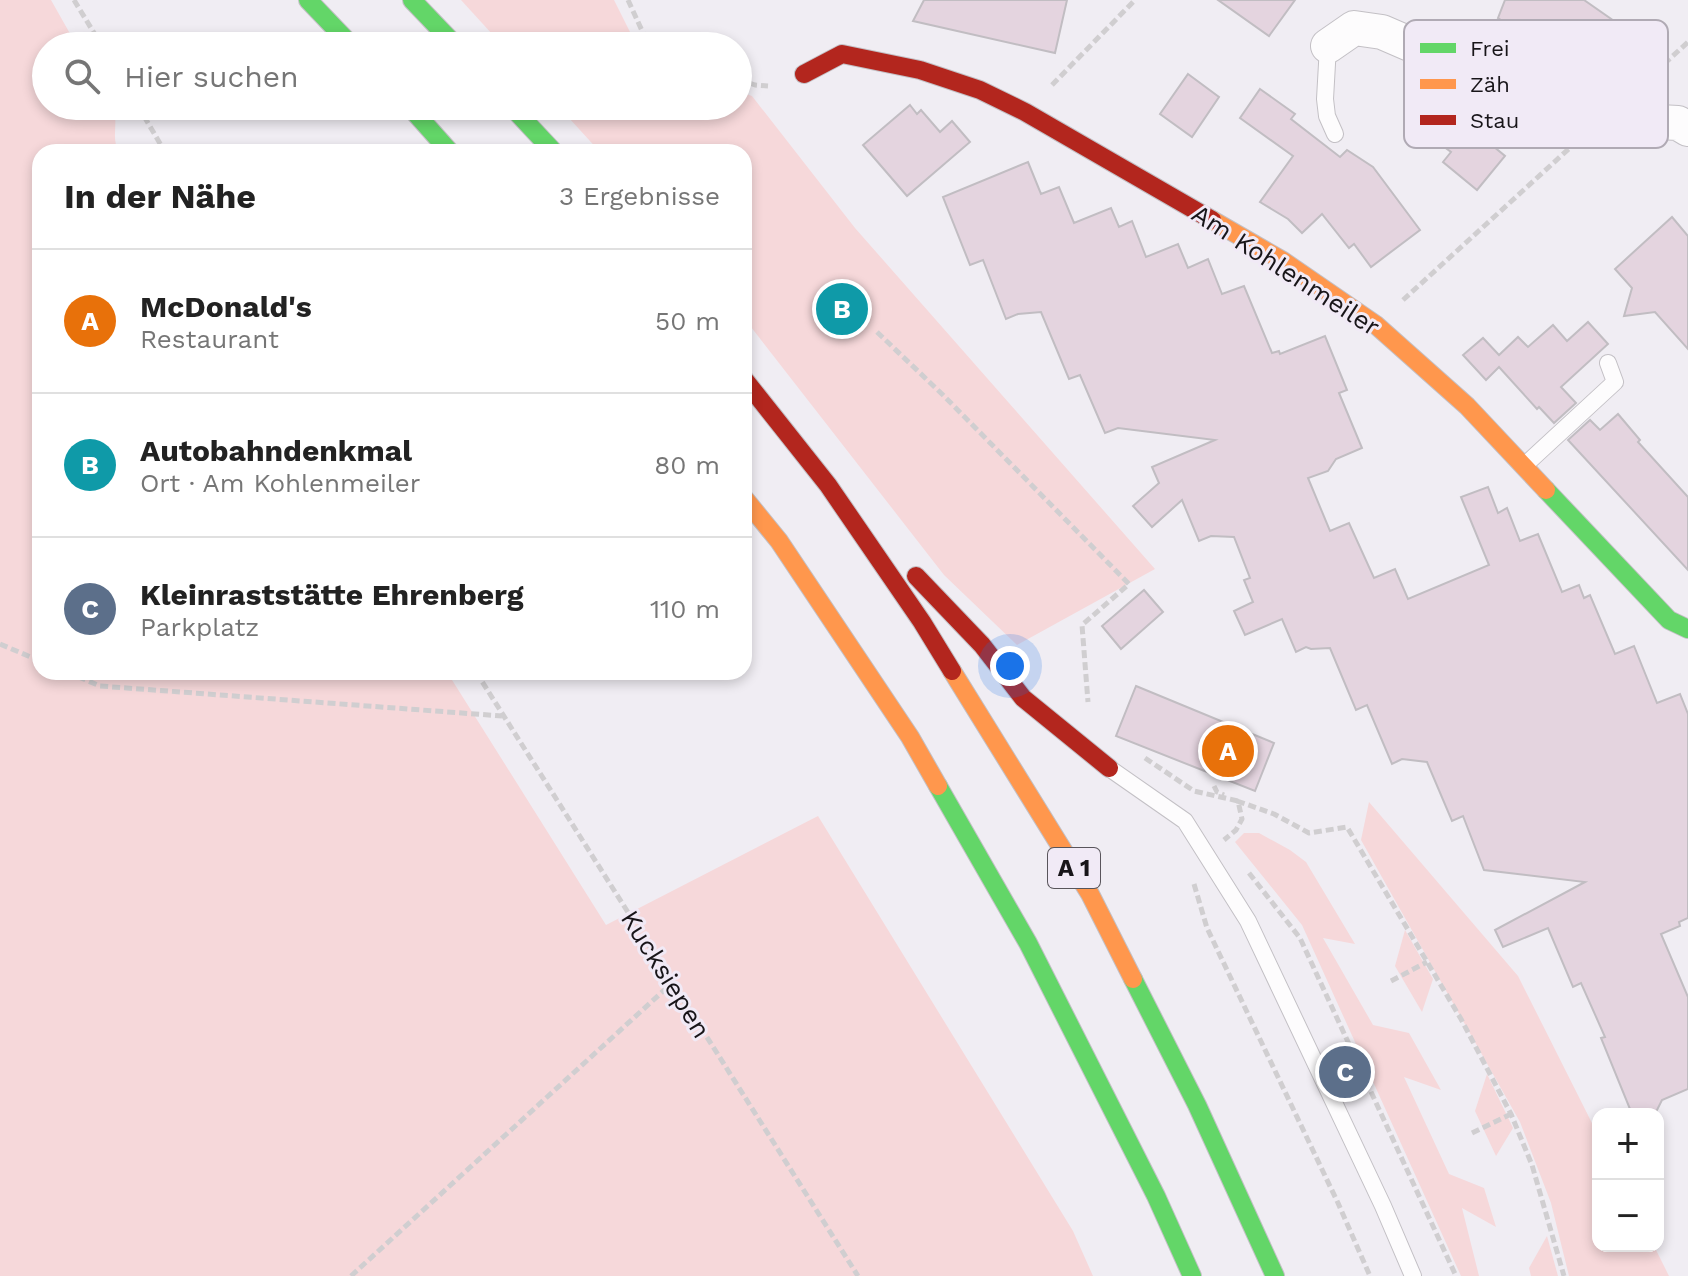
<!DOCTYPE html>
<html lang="de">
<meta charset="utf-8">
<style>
body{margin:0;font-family:"Work Sans",sans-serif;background:#f6f6f6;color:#222}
.controls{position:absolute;right:24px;bottom:24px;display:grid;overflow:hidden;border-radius:16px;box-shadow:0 4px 12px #0003}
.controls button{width:72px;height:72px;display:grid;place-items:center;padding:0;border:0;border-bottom:2px solid #e0e0e0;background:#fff;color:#222;font:40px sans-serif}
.you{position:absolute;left:1010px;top:666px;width:28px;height:28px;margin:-20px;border:6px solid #fff;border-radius:50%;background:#1a73e8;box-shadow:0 0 0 12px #1a73e833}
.badge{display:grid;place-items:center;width:52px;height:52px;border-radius:50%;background:#b45309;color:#fff;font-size:26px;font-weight:700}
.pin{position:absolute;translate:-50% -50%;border:4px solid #fff;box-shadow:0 2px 8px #0006}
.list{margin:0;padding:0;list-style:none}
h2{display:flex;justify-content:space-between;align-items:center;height:104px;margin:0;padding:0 32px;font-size:34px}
h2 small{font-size:26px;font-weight:400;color:#767676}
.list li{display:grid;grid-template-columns:52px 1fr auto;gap:24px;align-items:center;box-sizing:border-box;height:144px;padding:0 32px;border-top:2px solid #e0e0e0}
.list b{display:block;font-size:30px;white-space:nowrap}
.list p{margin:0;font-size:26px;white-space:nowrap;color:#767676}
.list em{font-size:26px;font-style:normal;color:#767676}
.icon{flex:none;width:44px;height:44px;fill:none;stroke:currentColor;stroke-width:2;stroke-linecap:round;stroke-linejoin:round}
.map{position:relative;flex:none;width:1688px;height:1276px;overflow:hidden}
.search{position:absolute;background:#fff;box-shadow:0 4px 12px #0003;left:32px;top:32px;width:720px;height:88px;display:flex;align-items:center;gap:20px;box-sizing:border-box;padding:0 28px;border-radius:44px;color:#767676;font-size:30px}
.panel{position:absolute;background:#fff;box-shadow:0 4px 12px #0003;left:32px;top:144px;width:720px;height:536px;border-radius:24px}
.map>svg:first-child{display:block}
.green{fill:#f6d8da}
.building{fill:#e4d4df;stroke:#c1bdc2;stroke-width:2}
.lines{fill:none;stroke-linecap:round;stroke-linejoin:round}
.lane-casing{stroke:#c3c0c5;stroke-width:18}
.street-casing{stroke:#c3c0c5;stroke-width:36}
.fast-casing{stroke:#c3c0c5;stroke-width:20}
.slow-casing{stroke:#c3c0c5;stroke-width:20}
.jam-casing{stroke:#c3c0c5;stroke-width:20}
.path{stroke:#d0ced0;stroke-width:5;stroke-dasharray:8 4;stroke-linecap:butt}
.lane{stroke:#fdfcfd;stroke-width:16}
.street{stroke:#fdfcfd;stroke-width:34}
.fast{stroke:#63d668;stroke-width:18}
.slow{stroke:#ff974d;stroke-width:18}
.jam{stroke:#b3261e;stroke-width:18}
.labels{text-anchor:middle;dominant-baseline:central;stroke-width:6;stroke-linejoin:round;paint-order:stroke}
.shield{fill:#f1eaf6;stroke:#59555b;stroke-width:2}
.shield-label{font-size:24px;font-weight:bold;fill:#181519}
.street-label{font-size:26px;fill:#181519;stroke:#f1eaf6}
.key{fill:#f1eaf6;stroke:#b0aab4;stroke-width:2}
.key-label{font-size:22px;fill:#181519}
</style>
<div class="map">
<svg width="1688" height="1276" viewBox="0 0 1688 1276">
<rect width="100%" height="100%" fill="#f0edf3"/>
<g class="green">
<path d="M 0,0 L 51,0 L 77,46 L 46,46 L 46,106 L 112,106 C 120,121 110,137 119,152 L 40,152 L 40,672 L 447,672 L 606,925 L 818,816 L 1073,1231 L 1093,1276 L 0,1276 Z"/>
<polygon points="461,0 614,0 637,46 503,46"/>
<polygon points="738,91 752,96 855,228 1155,569 1017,645 944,575 744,318 744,152 600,152 558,106 738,106"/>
<polygon points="1369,802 1518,976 1598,1135 1598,1246 1654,1246 1669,1276 1569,1276 1551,1203 1520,1122 1361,840"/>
<polygon points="1244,833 1259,833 1290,850 1306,862 1355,944 1323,938 1373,1025 1409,1033 1441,1090 1404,1077 1449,1174 1484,1188 1496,1227 1462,1208 1479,1276 1461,1276 1302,925 1235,842"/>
<polygon points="1405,930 1433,979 1422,1012 1395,966"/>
<polygon points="1487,1074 1513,1128 1496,1156 1475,1111"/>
<polygon points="1547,1236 1558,1276 1531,1276 1529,1268"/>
</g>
<g class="building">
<polygon points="924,0 1067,0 1055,53 913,21"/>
<polygon points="1218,0 1295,0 1269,36"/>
<polygon points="1505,0 1584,0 1627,30 1599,72 1587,64 1581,75 1498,18"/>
<polygon points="1188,74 1219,97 1192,137 1160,114"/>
<polygon points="1260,89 1295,114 1291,119 1340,157 1347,150 1373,167 1420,230 1371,267 1354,244 1349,248 1322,214 1302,233 1288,219 1260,202 1293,156 1240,118"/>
<polygon points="910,105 917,114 921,110 940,132 952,121 970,142 907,196 863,145"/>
<polygon points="1459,118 1505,156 1477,190 1443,162 1451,152 1439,143"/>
<polygon points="1028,162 1041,194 1059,187 1074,223 1111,208 1119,227 1132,221 1146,257 1178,244 1188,268 1208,259 1222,294 1244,286 1272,353 1279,351 1280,354 1325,336 1347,390 1339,393 1362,448 1336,459 1328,471 1308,478 1330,531 1349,523 1374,578 1395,569 1408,599 1489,565 1461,497 1488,487 1498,513 1507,508 1520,541 1538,534 1562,592 1579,585 1584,598 1590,595 1615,654 1634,646 1657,703 1680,694 1688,714 1688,918 1679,922 1680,926 1661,934 1688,997 1688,1089 1662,1100 1655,1114 1632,1114 1601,1038 1605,1037 1581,983 1573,987 1548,928 1503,947 1495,930 1585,882 1484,870 1463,816 1452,821 1427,762 1402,759 1392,764 1367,705 1356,710 1330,648 1311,649 1306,647 1296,652 1282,619 1245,635 1234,611 1253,602 1244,580 1250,578 1234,537 1211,536 1199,541 1182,500 1152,527 1133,506 1159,483 1152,467 1215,440 1118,428 1105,433 1080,375 1069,379 1041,312 1018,314 1006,319 983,260 970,265 943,197"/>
<polygon points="1672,217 1688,236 1688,349 1655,312 1624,316 1632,288 1615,269"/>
<polygon points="1588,322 1608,344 1561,387 1576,403 1554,423 1539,407 1537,409 1499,367 1486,380 1463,355 1483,338 1499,355 1518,337 1528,347 1553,325 1567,341"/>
<polygon points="1618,414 1640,440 1638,442 1688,497 1688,570 1568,440 1590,420 1600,430"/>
<polygon points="1144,590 1163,612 1121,649 1102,626"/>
<polygon points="1136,686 1274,743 1255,791 1116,736"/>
</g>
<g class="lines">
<g class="lane-casing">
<g id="lane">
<polyline points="1328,46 1325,99 1327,116 1335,134"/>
<polyline points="1525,465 1615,382 1608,363"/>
<polyline points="1109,768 1185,821 1248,921 1383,1206 1413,1276"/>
</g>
</g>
<g class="street-casing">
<polyline id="street" points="1328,46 1354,28 1382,32 1530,96 1601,119 1678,123 1688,129"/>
</g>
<g class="fast-casing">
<g id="fast">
<polyline points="308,0 352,46"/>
<polyline points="412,0 456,46"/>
<polyline points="409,106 450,152"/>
<polyline points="511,106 554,152"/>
<polyline points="1546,490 1669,620 1688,629"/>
<polyline points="938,786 1028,943 1156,1196 1192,1276"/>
<polyline points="1133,979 1197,1105 1275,1276"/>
</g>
</g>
<g class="slow-casing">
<g id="slow">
<polyline points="1212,220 1283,261 1376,325 1467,406 1546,490"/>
<polyline points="744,498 779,541 910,737 938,786"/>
<polyline points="952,671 1090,894 1133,979"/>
</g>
</g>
<g class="jam-casing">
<g id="jam">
<polyline points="804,74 842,54 920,70 980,90 1025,112 1212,220"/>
<polyline points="744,379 828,485 922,622 952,671"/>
<polyline points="916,576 982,645 1023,698 1109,768"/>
</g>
</g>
<g class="path">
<polyline points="74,0 102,46"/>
<polyline points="628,0 649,46"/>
<polyline points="1664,64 1688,42"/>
<polyline points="738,79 755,85 768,86"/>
<polyline points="1052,85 1135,0"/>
<polyline points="138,106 165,152"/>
<polyline points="1403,300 1573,145"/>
<polyline points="877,332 943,395 1129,584 1082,625 1088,702"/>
<polyline points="0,644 40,661"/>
<polyline points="67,672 100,686 502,716"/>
<polyline points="476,672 858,1276"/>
<polyline points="1145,758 1194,791 1238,801 1242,819 1236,830 1224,840"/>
<polyline points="1214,786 1217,792 1224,795"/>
<polyline points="1237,801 1274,814 1309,833 1347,827 1461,1019 1511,1114 1532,1165 1564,1276"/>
<polyline points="1249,873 1300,938 1456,1276"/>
<polyline points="1194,884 1207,928 1338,1203 1370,1276"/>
<polyline points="1391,981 1427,962"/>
<polyline points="1472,1133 1511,1114"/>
<polyline points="351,1276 672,983"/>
</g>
<use href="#lane" class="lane"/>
<use href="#street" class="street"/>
<use href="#fast" class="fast"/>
<use href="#slow" class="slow"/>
<use href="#jam" class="jam"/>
</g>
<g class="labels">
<rect class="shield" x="1048" y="848" width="52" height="40" rx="6"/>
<g class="shield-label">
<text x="1074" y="868">A 1</text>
</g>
<g class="street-label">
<text transform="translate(1286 270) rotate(33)">Am Kohlenmeiler</text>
<text transform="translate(666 974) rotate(58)">Kucksiepen</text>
</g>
</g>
<rect x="1404" y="20" width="264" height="128" rx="12" class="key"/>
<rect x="1420" y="43" width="36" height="10" fill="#63d668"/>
<rect x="1420" y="79" width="36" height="10" fill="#ff974d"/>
<rect x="1420" y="115" width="36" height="10" fill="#b3261e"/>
<g class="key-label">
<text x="1470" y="56">Frei</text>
<text x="1470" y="92">Zäh</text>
<text x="1470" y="128">Stau</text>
</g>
</svg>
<div class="controls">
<button>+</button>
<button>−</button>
</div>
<div class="you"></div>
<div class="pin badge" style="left:1228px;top:751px;background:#e8710a">A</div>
<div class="pin badge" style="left:842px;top:309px;background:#0f9aa8">B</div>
<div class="pin badge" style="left:1345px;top:1072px;background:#5c6f8a">C</div>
<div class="search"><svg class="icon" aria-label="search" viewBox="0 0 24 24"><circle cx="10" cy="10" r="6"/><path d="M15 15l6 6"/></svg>Hier suchen</div>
<section class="panel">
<h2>In der Nähe<small>3 Ergebnisse</small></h2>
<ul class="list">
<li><span class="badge" style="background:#e8710a">A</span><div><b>McDonald's</b><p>Restaurant</p></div><em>50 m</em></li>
<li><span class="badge" style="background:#0f9aa8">B</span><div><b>Autobahndenkmal</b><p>Ort · Am Kohlenmeiler</p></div><em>80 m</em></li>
<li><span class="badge" style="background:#5c6f8a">C</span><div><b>Kleinraststätte Ehrenberg</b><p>Parkplatz</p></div><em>110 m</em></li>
</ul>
</section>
</div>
